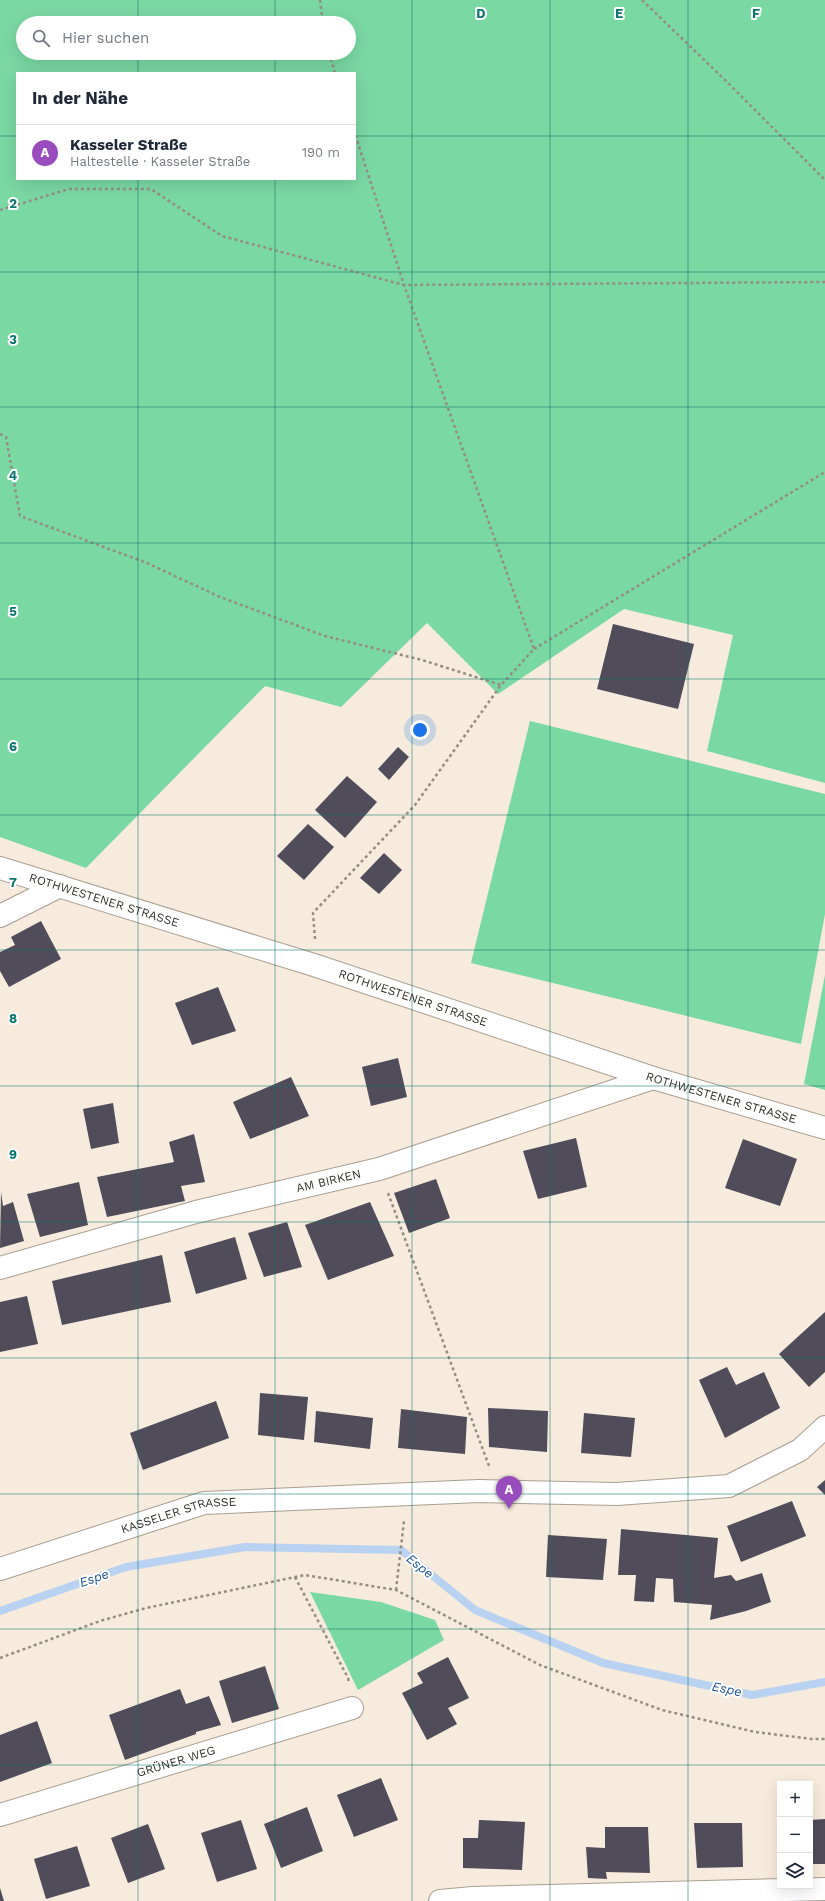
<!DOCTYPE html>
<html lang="de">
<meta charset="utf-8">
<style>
body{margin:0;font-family:"Work Sans",sans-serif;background:#f6f6f7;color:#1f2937}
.controls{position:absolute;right:12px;bottom:12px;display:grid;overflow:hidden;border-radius:0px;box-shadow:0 4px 16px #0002}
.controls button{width:36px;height:36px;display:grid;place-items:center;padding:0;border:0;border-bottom:1px solid #e0e1e3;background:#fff;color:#1f2937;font:20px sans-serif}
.you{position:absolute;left:420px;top:730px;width:14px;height:14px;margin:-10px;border:3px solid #fff;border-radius:50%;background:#1a73e8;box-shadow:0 0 0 6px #1a73e833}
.badge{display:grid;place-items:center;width:26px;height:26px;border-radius:50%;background:#994cbd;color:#fff;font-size:13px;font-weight:700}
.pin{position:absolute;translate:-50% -33px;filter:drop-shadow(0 1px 2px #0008)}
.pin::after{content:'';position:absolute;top:21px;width:14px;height:12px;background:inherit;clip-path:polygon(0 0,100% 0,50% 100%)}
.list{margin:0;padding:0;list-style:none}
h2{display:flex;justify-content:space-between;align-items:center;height:52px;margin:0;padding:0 16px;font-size:17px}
h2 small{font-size:13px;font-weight:400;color:#747a83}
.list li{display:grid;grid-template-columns:26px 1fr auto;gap:12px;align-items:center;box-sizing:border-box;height:56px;padding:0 16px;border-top:1px solid #e0e1e3}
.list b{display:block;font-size:15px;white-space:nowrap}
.list p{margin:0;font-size:13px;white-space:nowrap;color:#747a83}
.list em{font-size:13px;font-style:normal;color:#747a83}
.icon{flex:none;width:22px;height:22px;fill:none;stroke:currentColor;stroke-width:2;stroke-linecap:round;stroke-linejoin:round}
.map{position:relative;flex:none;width:825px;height:1901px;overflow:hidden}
.search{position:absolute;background:#fff;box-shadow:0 4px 16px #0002;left:16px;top:16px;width:340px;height:44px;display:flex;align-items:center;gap:10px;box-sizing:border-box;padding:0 14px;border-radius:22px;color:#747a83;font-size:15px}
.panel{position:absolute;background:#fff;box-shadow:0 4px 16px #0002;left:16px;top:72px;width:340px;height:108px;border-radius:0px}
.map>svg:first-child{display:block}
.green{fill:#7ad8a3;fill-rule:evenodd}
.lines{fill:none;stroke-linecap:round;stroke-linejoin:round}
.stream{stroke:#bad2f2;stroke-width:8}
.building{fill:#504c5a}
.minor-casing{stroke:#a99f91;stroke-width:24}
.tertiary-casing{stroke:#a99f91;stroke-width:24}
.secondary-casing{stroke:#a99f91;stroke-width:24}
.path{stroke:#958e83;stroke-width:2.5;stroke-dasharray:3 3;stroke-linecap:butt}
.minor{stroke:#fff;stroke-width:22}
.tertiary{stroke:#fff;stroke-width:22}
.secondary{stroke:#fff;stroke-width:22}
.grid{fill:none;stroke:#0f766e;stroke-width:1;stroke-opacity:0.55}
.labels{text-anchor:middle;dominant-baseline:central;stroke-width:4;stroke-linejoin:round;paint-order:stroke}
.street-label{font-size:12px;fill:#322f29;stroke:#fff}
.water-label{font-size:13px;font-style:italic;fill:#155196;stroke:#fff}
.grid-label{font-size:13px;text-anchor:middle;font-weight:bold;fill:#0f766e;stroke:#fff;stroke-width:4;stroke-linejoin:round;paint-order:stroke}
</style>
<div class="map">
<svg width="825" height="1901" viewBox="0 0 825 1901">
<rect width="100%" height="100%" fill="#f6ebdc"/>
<g class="green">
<path d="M 0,0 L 825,0 L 825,783 L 707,751 L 733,635 L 624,609 L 498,694 L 427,623 L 341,707 L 265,686 L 86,868 L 0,837 ZM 23,23 L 349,23 L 349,53 L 23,53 ZM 17,73 L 355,73 L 355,179 L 17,179 Z"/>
<polygon points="530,721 825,794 825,914 801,1044 471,963"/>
<polygon points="825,975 825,1090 804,1084"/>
<polygon points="310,1592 381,1602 435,1620 444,1640 358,1690"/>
</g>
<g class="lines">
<polyline class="stream" points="0,1611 126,1567 245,1547 401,1550 475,1610 603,1663 752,1695 825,1682"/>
</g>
<g class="building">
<polygon points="613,624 694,644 678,709 597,689"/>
<polygon points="398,747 409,757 389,780 378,769"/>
<polygon points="347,776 377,802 345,838 315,810"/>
<polygon points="308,824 334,847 304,880 277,856"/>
<polygon points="384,853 402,870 379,894 360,878"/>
<polygon points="41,921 61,959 9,987 0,971 0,952 15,945 11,937"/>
<polygon points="218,987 236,1031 192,1045 175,1003"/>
<polygon points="398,1058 407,1097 371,1106 362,1067"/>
<polygon points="291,1077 309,1116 250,1139 233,1102"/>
<polygon points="113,1103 119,1143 91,1149 83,1109"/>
<polygon points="194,1134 205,1182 181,1186 185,1201 107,1217 97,1177 174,1162 169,1142"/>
<polygon points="576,1138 587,1187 538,1199 523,1151"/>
<polygon points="743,1139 797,1159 780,1206 725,1188"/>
<polygon points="436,1179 450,1218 409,1233 394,1193"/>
<polygon points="79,1182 88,1225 40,1237 27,1194"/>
<polygon points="1,1192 3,1206 13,1202 24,1241 0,1248"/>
<polygon points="370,1202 394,1256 328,1280 305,1225"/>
<polygon points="287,1222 302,1267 264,1277 248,1233"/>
<polygon points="235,1237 247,1279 196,1294 184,1252"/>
<polygon points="162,1255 171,1302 62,1325 52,1281"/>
<polygon points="27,1296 38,1344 0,1352 0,1302"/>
<polygon points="825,1312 825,1372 809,1387 779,1354"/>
<polygon points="727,1367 736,1385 764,1372 780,1408 725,1438 699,1380"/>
<polygon points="260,1393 308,1397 304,1440 258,1435"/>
<polygon points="216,1401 229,1438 143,1470 130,1433"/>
<polygon points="488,1408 548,1411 547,1452 489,1447"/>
<polygon points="401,1409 467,1417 465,1454 398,1448"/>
<polygon points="316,1411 373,1418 370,1449 314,1442"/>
<polygon points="584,1413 635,1418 631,1457 581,1453"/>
<polygon points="825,1480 825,1495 817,1487"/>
<polygon points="792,1501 806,1536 741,1562 727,1526"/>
<polygon points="621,1529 718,1538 714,1578 731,1575 736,1581 762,1573 771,1602 746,1611 710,1620 712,1605 674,1602 673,1579 656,1578 654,1602 634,1601 636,1575 618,1575"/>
<polygon points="548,1535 607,1539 603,1580 546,1577"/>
<polygon points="448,1657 469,1698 448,1708 457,1724 427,1740 402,1693 423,1683 417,1673"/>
<polygon points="265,1666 279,1709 232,1723 219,1681"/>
<polygon points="180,1689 186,1704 209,1696 221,1725 196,1732 196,1734 125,1760 109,1715"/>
<polygon points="37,1721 52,1763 0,1782 0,1735"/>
<polygon points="381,1778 398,1820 354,1837 337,1795"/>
<polygon points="307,1807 323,1851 281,1868 264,1824"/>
<polygon points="825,1819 825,1864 810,1864 810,1820"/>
<polygon points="241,1820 257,1869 217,1882 201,1833"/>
<polygon points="479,1820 525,1822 522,1870 463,1868 463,1838 478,1838"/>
<polygon points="694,1823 742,1823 743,1867 697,1868"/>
<polygon points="148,1824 165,1869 128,1883 111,1838"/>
<polygon points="605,1827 648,1827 650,1873 606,1872 607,1879 588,1878 586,1847 605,1848"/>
<polygon points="77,1846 90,1886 46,1899 34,1859"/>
<polygon points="0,1888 4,1901 0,1901"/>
</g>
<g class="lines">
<g class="minor-casing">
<g id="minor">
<polyline points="0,916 60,886"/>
<path id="s1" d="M 0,1268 L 196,1212 L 379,1169 L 653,1078"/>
<path id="s2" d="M 0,1815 L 352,1708"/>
<polyline points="440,1901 473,1898 825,1889"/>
</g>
</g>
<g class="tertiary-casing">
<g id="tertiary">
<path id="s3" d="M 0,1569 L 204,1503 L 479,1491 L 617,1494 L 729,1486 L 800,1450 L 825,1427"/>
</g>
</g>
<g class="secondary-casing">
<g id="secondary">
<path id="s4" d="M 0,868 L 317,966 L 653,1078 L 825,1128"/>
</g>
</g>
<g class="path">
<polyline points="320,0 323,23"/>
<polyline points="642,0 725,80 825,180"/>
<polyline points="329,53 335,73"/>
<polyline points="0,210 69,189 151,189 222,236 404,285 825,282"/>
<polyline points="0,434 6,437 20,516 147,563 220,597 325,636 422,660 501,685"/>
<polyline points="534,649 825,472"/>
<polyline points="315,939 313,913 415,805 501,685 534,649 404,285 355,134"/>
<polyline points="388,1193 489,1466"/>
<polyline points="295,1577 348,1678 349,1683"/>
<polyline points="396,1590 404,1521"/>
<polyline points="0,1658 100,1621 146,1608 305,1575 396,1590 540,1665 662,1710 755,1732 812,1739 825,1739"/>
</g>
<use href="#minor" class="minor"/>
<use href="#tertiary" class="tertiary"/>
<use href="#secondary" class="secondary"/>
</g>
<path class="grid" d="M 138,0 L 138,23M 275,0 L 275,23M 412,0 L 412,1901M 550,0 L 550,1901M 688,0 L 688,1901M 138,53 L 138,73M 275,53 L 275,73M 0,136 L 17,136M 355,136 L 825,136M 138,179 L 138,1901M 275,179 L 275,1901M 0,272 L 825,272M 0,407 L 825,407M 0,543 L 825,543M 0,679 L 825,679M 0,815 L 825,815M 0,950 L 825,950M 0,1086 L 825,1086M 0,1222 L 825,1222M 0,1358 L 825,1358M 0,1494 L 825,1494M 0,1629 L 825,1629M 0,1765 L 825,1765"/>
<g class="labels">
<g class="street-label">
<text stroke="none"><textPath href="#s4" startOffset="109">ROTHWESTENER STRASSE</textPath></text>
<text stroke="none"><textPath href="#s4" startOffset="433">ROTHWESTENER STRASSE</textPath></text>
<text stroke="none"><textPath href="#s4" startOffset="757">ROTHWESTENER STRASSE</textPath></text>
<text stroke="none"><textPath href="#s1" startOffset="340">AM BIRKEN</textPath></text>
<text stroke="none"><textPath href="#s3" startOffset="187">KASSELER STRASSE</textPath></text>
<text stroke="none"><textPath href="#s2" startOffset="184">GRÜNER WEG</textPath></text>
</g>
<g class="water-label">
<text transform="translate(420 1566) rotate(39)">Espe</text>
<text transform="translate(94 1578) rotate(-19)">Espe</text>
<text transform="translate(727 1689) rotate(12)">Espe</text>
</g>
</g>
<g class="grid-label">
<text x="481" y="18">D</text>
<text x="619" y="18">E</text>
<text x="756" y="18">F</text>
<text x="13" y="208">2</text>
<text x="13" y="344">3</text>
<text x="13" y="480">4</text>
<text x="13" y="616">5</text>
<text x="13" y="751">6</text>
<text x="13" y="887">7</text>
<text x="13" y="1023">8</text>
<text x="13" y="1159">9</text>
</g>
</svg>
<div class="controls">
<button>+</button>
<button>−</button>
<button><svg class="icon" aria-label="layers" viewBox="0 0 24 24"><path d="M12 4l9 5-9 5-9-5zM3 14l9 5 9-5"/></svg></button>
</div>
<div class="you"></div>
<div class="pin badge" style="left:509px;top:1509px">A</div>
<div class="search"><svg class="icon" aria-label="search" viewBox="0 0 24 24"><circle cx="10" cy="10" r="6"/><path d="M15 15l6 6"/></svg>Hier suchen</div>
<section class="panel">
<h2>In der Nähe<small></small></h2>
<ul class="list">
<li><span class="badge">A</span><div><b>Kasseler Straße</b><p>Haltestelle · Kasseler Straße</p></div><em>190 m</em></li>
</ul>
</section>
</div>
